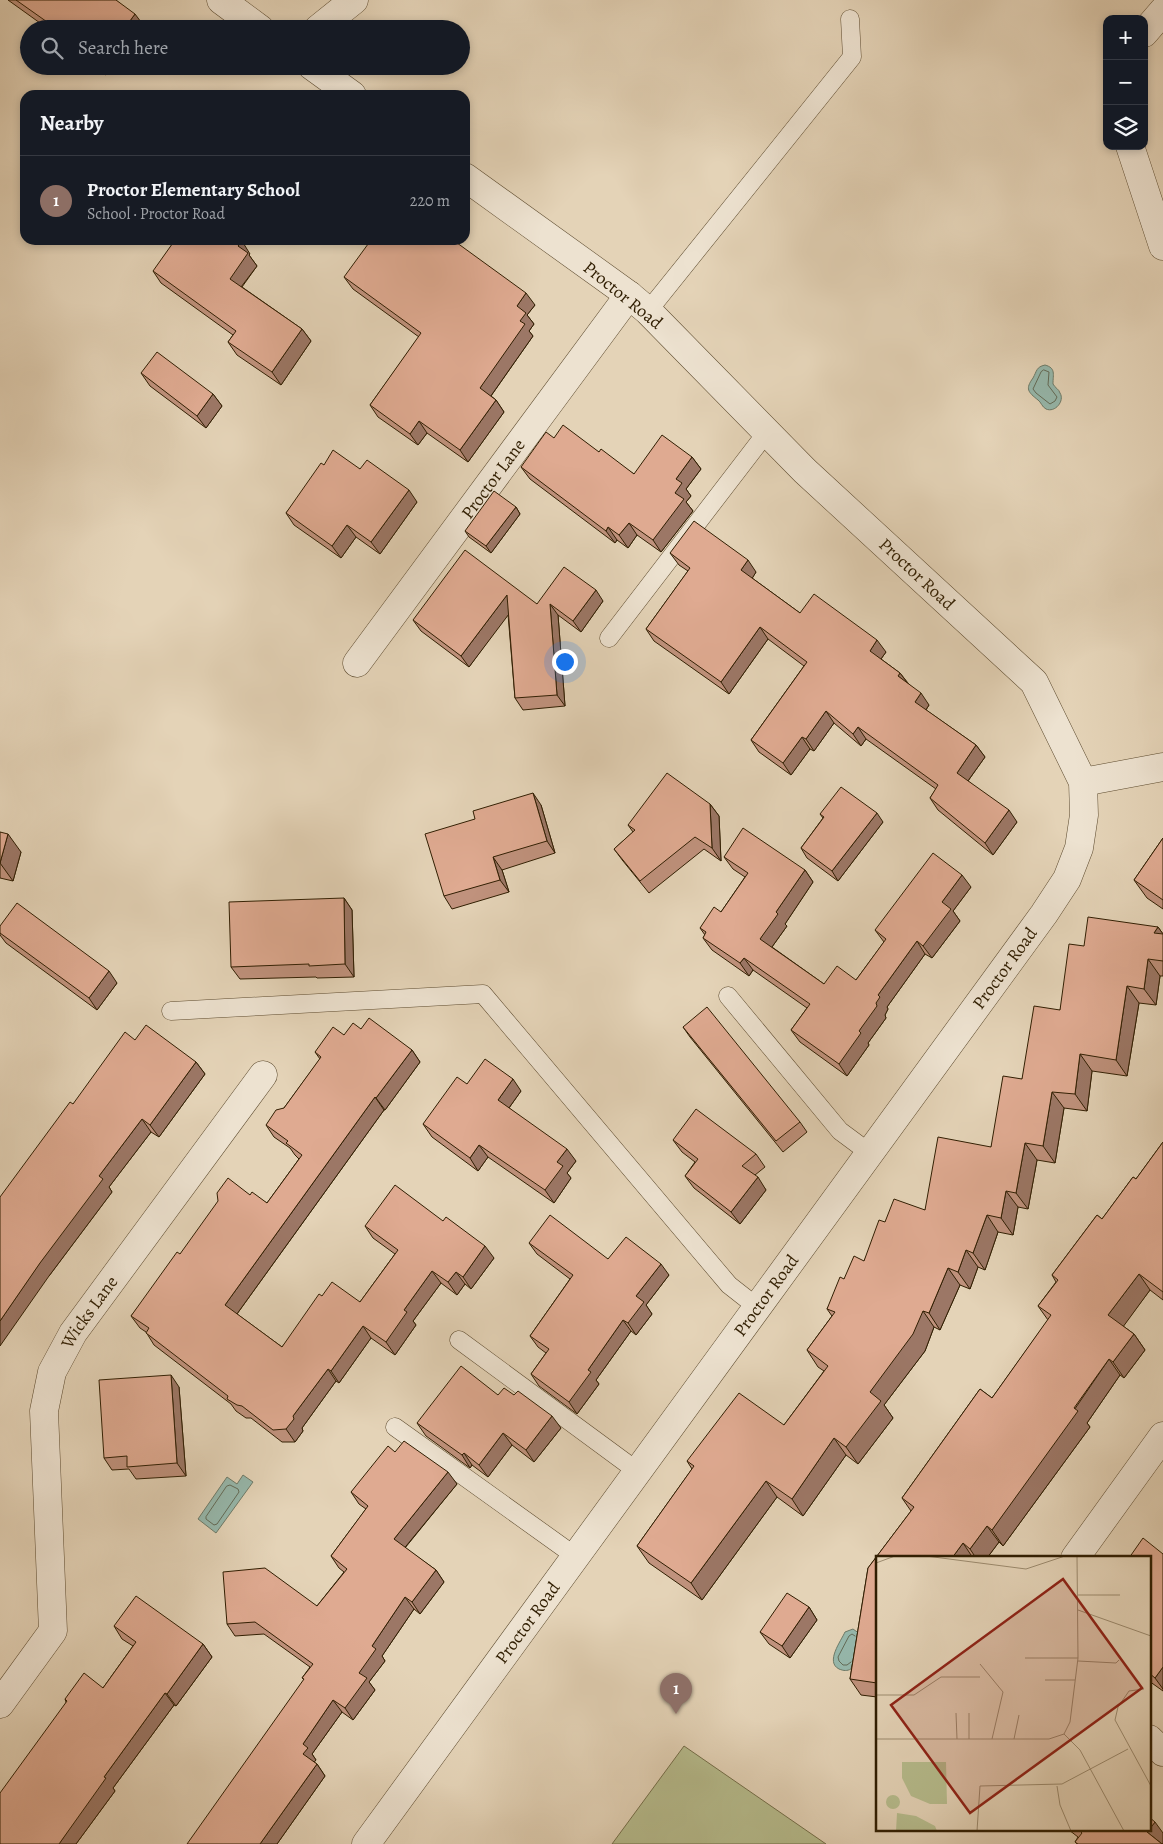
<!DOCTYPE html>
<meta charset="utf-8">
<style>
body{margin:0;font-family:Alegreya,serif;background:#242831;color:#f1f3f6}
.controls{position:absolute;right:15px;top:15px;display:grid;overflow:hidden;border-radius:10px;box-shadow:0 2px 8px #0003}
.controls button{width:45px;height:45px;display:grid;place-items:center;padding:0;border:0;border-bottom:1px solid #363941;background:#171b24;color:#f1f3f6;font:25px sans-serif}
.you{position:absolute;left:564px;top:661px;width:18px;height:18px;margin:-12px;border:4px solid #fff;border-radius:50%;background:#1a73e8;box-shadow:0 0 0 8px #1a73e833}
.badge{display:grid;place-items:center;width:32px;height:32px;border-radius:50%;background:#2563eb;color:#fff;font-size:16px;font-weight:700}
.pin{position:absolute;translate:-50% -41px;filter:drop-shadow(0 1px 2px #0008)}
.pin::after{content:'';position:absolute;top:26px;width:18px;height:15px;background:inherit;clip-path:polygon(0 0,100% 0,50% 100%)}
.list{margin:0;padding:0;list-style:none}
h2{display:flex;justify-content:space-between;align-items:center;height:65px;margin:0;padding:0 20px;font-size:21px}
h2 small{font-size:16px;font-weight:400;color:#9ea1a6}
.list li{display:grid;grid-template-columns:32px 1fr auto;gap:15px;align-items:center;box-sizing:border-box;height:90px;padding:0 20px;border-top:1px solid #363941}
.list b{display:block;font-size:19px;white-space:nowrap}
.list p{margin:0;font-size:16px;white-space:nowrap;color:#9ea1a6}
.list em{font-size:16px;font-style:normal;color:#9ea1a6}
.icon{flex:none;width:28px;height:28px;fill:none;stroke:currentColor;stroke-width:2;stroke-linecap:round;stroke-linejoin:round}
.map{position:relative;flex:none;width:1163px;height:1844px;overflow:hidden}
.search{position:absolute;background:#171b24;box-shadow:0 2px 8px #0003;left:20px;top:20px;width:450px;height:55px;display:flex;align-items:center;gap:12px;box-sizing:border-box;padding:0 18px;border-radius:28px;color:#9ea1a6;font-size:19px}
.panel{position:absolute;background:#171b24;box-shadow:0 2px 8px #0003;left:20px;top:90px;width:450px;height:155px;border-radius:15px}
.map>svg:first-child{display:block}
.green{fill:#b6bc8d;stroke:#736d48}
.water{fill:#96b8ac;stroke:#6d7a68}
.lines{fill:none;stroke-linecap:round;stroke-linejoin:round}
.shore{stroke:#636b57;stroke-width:1}
.service-casing{stroke:#5d4b2f;stroke-width:19}
.minor-casing{stroke:#5d4b2f;stroke-width:29}
.service{stroke:#ede2d0;stroke-width:18}
.minor{stroke:#ede2d0;stroke-width:28}
.wall{fill:#c0927d;stroke:#301e02}
.shaded-wall{fill:#9c7766;stroke:#301e02}
.building{fill:#dfaa91;stroke:#301e02}
.labels{text-anchor:middle;dominant-baseline:central;stroke-width:4;stroke-linejoin:round;paint-order:stroke}
.street-label{font-size:18px;fill:#301e02;stroke:#ede2d0}
.inset-road{fill:none;stroke:#9c8b6f;stroke-width:1}
.view{fill:#8f2418;fill-opacity:0.15;stroke:#8f2418;stroke-width:2.5}
.inset-edge{fill:none;stroke:#301e02;stroke-width:2.5}
</style>
<div class="map">
<svg width="1163" height="1844" viewBox="0 0 1163 1844">
<rect width="100%" height="100%" fill="#e4d3b7"/>
<filter id="stains"><feTurbulence type="fractalNoise" baseFrequency=".004" numOctaves="4"/><feColorMatrix values="0 0 0 0 .2 0 0 0 0 .09 0 0 0 0 .02 0 0 0 .5 -.17"/></filter>
<radialGradient id="worn" r=".72"><stop offset=".6" stop-color="#630" stop-opacity="0"/><stop offset="1" stop-color="#630" stop-opacity=".3"/></radialGradient>
<polygon class="green" points="684,1746 826,1844 612,1844"/>
<g class="water">
<path d="M 1045,365 C 1056,368 1053,374 1053,384 C 1055,388 1059,389 1060,393 C 1065,401 1055,413 1046,409 C 1042,407 1041,402 1038,400 C 1028,392 1025,389 1033,378 C 1037,371 1036,367 1045,365 Z"/>
<polygon points="243,1475 253,1482 216,1533 198,1519 227,1477 237,1484"/>
<path d="M 853,1629 L 860,1634 L 851,1669 C 847,1671 844,1671 839,1669 C 825,1662 841,1641 845,1632 Z"/>
</g>
<g class="lines">
<g class="shore">
<polygon points="1044,370 1049,372 1048,385 1057,397 1055,401 1050,404 1036,393 1033,389 1041,372"/>
<polygon points="227,1486 230,1485 238,1489 239,1492 217,1524 214,1525 206,1519 206,1517"/>
<polyline points="851,1662 847,1665 843,1665 839,1661 838,1657 849,1636 852,1634 855,1636"/>
</g>
<g class="service-casing">
<g id="service">
<polyline points="648,311 852,57 850,19"/>
<polyline points="609,638 767,432"/>
<polyline points="728,996 840,1131 871,1154"/>
<polyline points="171,1011 483,994 729,1285 757,1307"/>
<polyline points="459,1340 637,1471"/>
<polyline points="395,1427 575,1556"/>
</g>
</g>
<g class="minor-casing">
<g id="minor">
<polyline points="221,0 260,29"/>
<polyline points="318,29 354,0"/>
<polyline points="1144,33 1163,11"/>
<polyline points="312,66 352,95"/>
<polyline points="1130,146 1163,246"/>
<path id="s1" d="M 357,663 L 629,295"/>
<polyline points="1083,782 1163,767"/>
<polyline points="1075,1558 1163,1436"/>
<path id="s2" d="M 0,1704 L 53,1631 L 44,1411 L 52,1372 L 73,1333 L 263,1075"/>
<polyline points="1149,1739 1163,1752"/>
<path id="s3" d="M 366,1844 L 1044,914 L 1067,879 L 1079,848 L 1084,815 L 1083,782 L 1034,682 L 805,471 L 648,311 L 629,295 L 465,177"/>
</g>
</g>
<use href="#service" class="service"/>
<use href="#minor" class="minor"/>
</g>
<g class="wall">
<polygon points="8,0 116,0 144,26 47,28"/>
<polygon points="93,66 112,66 106,75"/>
<polygon points="250,254 249,255 257,266 242,287 302,329 311,341 281,385 237,355 228,342 233,335 161,283 153,271"/>
<polygon points="344,277 535,305 527,315 534,324 529,331 533,336 491,396 496,400 504,412 468,462 427,433 418,445 378,417 370,405 419,337 353,289"/>
<polygon points="141,373 213,394 222,406 206,428 150,386"/>
<polygon points="554,438 599,452 634,474 692,457 701,469 686,489 691,496 686,502 693,511 661,552 637,535 628,548 617,540 615,543 530,479 521,467"/>
<polygon points="324,465 360,469 417,502 380,554 356,537 341,558 294,525 286,513"/>
<polygon points="516,507 520,514 491,553 469,537 465,531"/>
<polygon points="670,553 756,572 752,578 800,613 886,652 881,659 900,673 908,683 929,705 926,710 976,745 985,757 968,781 1017,822 993,855 938,810 930,798 936,789 866,739 861,746 834,723 814,751 810,749 791,775 759,752 751,740 804,666 768,639 729,694 654,641 646,629 688,571 679,565"/>
<polygon points="603,601 581,632 558,615 565,706 523,710 515,698 508,614 469,667 421,631 413,620 537,604"/>
<polygon points="710,804 719,816 721,861 704,849 649,893 623,861 614,849 633,832 628,825"/>
<polygon points="541,805 555,853 502,870 509,892 452,909 444,896"/>
<polygon points="820,814 883,822 838,881 807,858 801,848 823,818"/>
<polygon points="0,832 21,852 13,881 0,878"/>
<polygon points="1163,838 1163,909 1147,898 1134,880"/>
<polygon points="724,857 805,870 813,882 785,924 787,926 772,947 824,984 856,980 884,942 875,930 971,887 953,911 960,921 932,958 925,954 887,1007 888,1009 885,1015 886,1018 868,1043 869,1045 847,1076 800,1042 791,1030 807,1008 753,970 749,976 712,950 703,938 705,935 700,928 721,912 745,877 733,869"/>
<polygon points="344,898 352,910 354,977 317,978 316,977 240,979 231,967"/>
<polygon points="0,926 117,983 97,1010 6,943 0,935"/>
<polygon points="1158,927 1163,934 1163,976 1160,976 1156,1005 1139,1003 1127,1076 1092,1071 1087,1111 1064,1108 1055,1163 1037,1160 1028,1209 1018,1207 1013,1235 998,1232 985,1270 978,1267 970,1289 960,1285 940,1330 934,1327 925,1351 884,1405 893,1418 858,1464 846,1455 803,1516 777,1497 702,1600 649,1563 637,1546 692,1469 687,1461 784,1425 824,1371 818,1367 807,1350 832,1316 827,1309 844,1279 864,1261 885,1222 925,1210 991,1147 1022,1079 1060,1010 1084,946"/>
<polygon points="683,1027 800,1122 807,1132 783,1152 690,1037"/>
<polygon points="361,1029 412,1050 420,1062 385,1110 384,1110 237,1314 282,1347 322,1296 360,1302 395,1254 373,1238 365,1226 494,1258 471,1289 465,1284 457,1295 441,1283 413,1321 416,1325 395,1355 371,1338 339,1383 336,1381 302,1428 303,1431 295,1442 282,1442 251,1418 246,1418 236,1411 231,1404 154,1345 146,1332 140,1328 131,1316 180,1254 250,1195 267,1203 299,1159 295,1155 290,1148 274,1137 266,1125 284,1108 320,1059 315,1052 344,1035"/>
<polygon points="135,1040 196,1062 205,1074 159,1137 151,1132 109,1187 112,1192 49,1276 73,1104"/>
<polygon points="467,1084 521,1091 509,1108 576,1161 567,1173 571,1178 554,1203 488,1157 478,1171 432,1137 423,1124"/>
<polygon points="673,1140 756,1154 765,1167 755,1175 766,1190 740,1224 694,1188 685,1176 695,1162 682,1152"/>
<polygon points="1163,1142 1163,1300 1150,1290 1123,1326 1134,1334 1145,1350 1124,1378 1120,1375 1087,1423 1090,1427 1003,1546 999,1542 987,1558 877,1558 877,1697 861,1695 850,1679 868,1568 911,1511 902,1498 980,1389 992,1398 1048,1320 1038,1306 1056,1282 1052,1275 1097,1215 1102,1219 1133,1177 1136,1179"/>
<polygon points="529,1243 608,1259 669,1275 646,1305 652,1314 636,1335 631,1331 596,1380 599,1384 577,1414 539,1386 531,1374 546,1353 538,1347 530,1336 570,1279 537,1254"/>
<polygon points="179,1387 186,1476 136,1479 129,1469 112,1470 104,1458"/>
<polygon points="498,1395 514,1395 561,1428 534,1462 512,1445 488,1477 472,1465 470,1468 426,1436 417,1423"/>
<polygon points="395,1452 457,1484 405,1548 436,1570 444,1582 420,1614 414,1609 382,1656 385,1661 369,1682 375,1690 353,1720 342,1712 312,1754 316,1760 314,1762 317,1764 325,1776 277,1844 304,1679 302,1678 310,1667 264,1634 235,1636 227,1624 317,1606 344,1572 339,1568 331,1556 366,1509 359,1504 351,1492"/>
<polygon points="1163,1554 1163,1691 1149,1681 1149,1558"/>
<polygon points="809,1607 817,1620 790,1658 769,1644 760,1632"/>
<polygon points="114,1626 203,1644 212,1657 176,1706 174,1705 113,1788 115,1791 76,1844 66,1702 65,1699 103,1688 133,1646 122,1639"/>
<polygon points="1069,1830 1149,1830 1162,1844 1077,1844 1075,1842 1078,1837"/>
</g>
<g class="shaded-wall">
<polygon points="135,14 144,26 142,29 124,29"/>
<polygon points="100,66 112,66 106,75"/>
<polygon points="242,241 250,254 249,255 257,266 238,291 230,279 238,246"/>
<polygon points="526,293 535,305 527,315 534,324 529,331 533,336 488,400 480,388 520,321 517,306"/>
<polygon points="302,329 311,341 281,385 272,372"/>
<polygon points="213,394 222,406 206,428 197,416"/>
<polygon points="496,400 504,412 468,462 460,450"/>
<polygon points="419,421 427,433 418,445 410,434"/>
<polygon points="692,457 701,469 686,489 691,496 686,502 693,511 661,552 653,540 675,493 676,479"/>
<polygon points="409,490 417,502 380,554 371,542"/>
<polygon points="516,507 520,514 491,553 486,546"/>
<polygon points="629,523 637,535 628,548 619,535"/>
<polygon points="347,525 356,537 341,558 332,546"/>
<polygon points="608,527 617,540 615,543 606,531"/>
<polygon points="748,560 756,572 750,582 741,570"/>
<polygon points="596,590 603,601 581,632 573,621"/>
<polygon points="507,595 515,606 469,667 461,656"/>
<polygon points="550,604 558,615 565,706 557,695"/>
<polygon points="760,627 768,639 729,694 721,682"/>
<polygon points="877,640 886,652 878,663 870,651"/>
<polygon points="900,673 909,685 898,676"/>
<polygon points="921,693 929,705 923,714 915,702"/>
<polygon points="826,711 834,723 814,751 806,739"/>
<polygon points="858,727 866,739 861,746 853,734"/>
<polygon points="802,737 810,749 791,775 783,763"/>
<polygon points="976,745 985,757 965,785 957,773"/>
<polygon points="533,793 541,805 555,853 547,841"/>
<polygon points="710,804 719,816 721,861 712,848"/>
<polygon points="1009,810 1017,822 993,855 985,843"/>
<polygon points="877,813 883,822 838,881 832,871"/>
<polygon points="8,834 21,852 13,881 0,863"/>
<polygon points="493,857 502,870 509,892 500,880"/>
<polygon points="805,870 813,882 785,924 787,926 769,951 760,939 776,912"/>
<polygon points="962,875 971,887 953,911 960,921 932,958 923,946 942,902"/>
<polygon points="344,898 352,910 354,977 345,964"/>
<polygon points="1158,927 1163,934 1163,946 1154,933"/>
<polygon points="917,941 925,954 887,1007 888,1009 885,1015 886,1018 868,1043 869,1045 847,1076 839,1064 876,1003 878,995"/>
<polygon points="744,958 753,970 749,976 740,963"/>
<polygon points="1148,959 1160,976 1156,1005 1144,989"/>
<polygon points="109,971 117,983 97,1010 89,998"/>
<polygon points="1127,986 1139,1003 1127,1076 1116,1060"/>
<polygon points="412,1050 420,1062 385,1110 376,1098"/>
<polygon points="1080,1054 1092,1071 1087,1111 1075,1094"/>
<polygon points="196,1062 205,1074 159,1137 150,1125"/>
<polygon points="513,1079 521,1091 506,1112 498,1100"/>
<polygon points="1052,1092 1064,1108 1055,1163 1043,1146"/>
<polygon points="375,1097 384,1110 234,1318 225,1305"/>
<polygon points="142,1119 151,1132 109,1187 112,1192 49,1276 0,1346 0,1321 99,1176"/>
<polygon points="1025,1143 1037,1160 1028,1209 1016,1193"/>
<polygon points="479,1145 488,1157 478,1171 470,1158"/>
<polygon points="567,1149 576,1161 567,1173 571,1178 554,1203 545,1190 557,1162"/>
<polygon points="758,1177 766,1190 740,1224 731,1212"/>
<polygon points="1006,1191 1018,1207 1013,1235 1001,1218"/>
<polygon points="987,1215 998,1232 985,1270 973,1253"/>
<polygon points="485,1246 494,1258 471,1289 463,1277"/>
<polygon points="966,1250 978,1267 970,1289 958,1272"/>
<polygon points="661,1264 669,1275 646,1305 652,1314 636,1335 628,1323 636,1296"/>
<polygon points="948,1268 960,1285 940,1330 929,1313"/>
<polygon points="432,1271 441,1283 413,1321 416,1325 395,1355 386,1342 404,1310"/>
<polygon points="456,1272 465,1284 457,1295 448,1282"/>
<polygon points="1139,1274 1150,1290 1120,1331 1108,1315"/>
<polygon points="923,1311 934,1327 925,1351 884,1405 893,1418 858,1464 846,1447 870,1392"/>
<polygon points="623,1320 631,1331 596,1380 599,1384 577,1414 569,1402 588,1370"/>
<polygon points="363,1326 371,1338 339,1383 331,1371"/>
<polygon points="1134,1334 1145,1350 1124,1378 1113,1362"/>
<polygon points="1109,1359 1120,1375 1087,1423 1090,1427 1003,1546 992,1530"/>
<polygon points="328,1369 336,1381 302,1428 303,1431 295,1442 286,1429 293,1416"/>
<polygon points="171,1375 179,1387 186,1476 177,1463"/>
<polygon points="552,1416 561,1428 534,1462 526,1450"/>
<polygon points="503,1433 512,1445 488,1477 479,1465"/>
<polygon points="834,1438 846,1455 803,1516 792,1499"/>
<polygon points="464,1453 472,1465 470,1468 462,1455"/>
<polygon points="448,1472 457,1484 402,1551 394,1539"/>
<polygon points="766,1481 777,1497 702,1600 691,1583"/>
<polygon points="987,1526 999,1542 987,1558 976,1558 970,1549"/>
<polygon points="963,1543 973,1558 952,1558"/>
<polygon points="436,1570 444,1582 420,1614 412,1602"/>
<polygon points="405,1597 414,1609 382,1656 385,1661 369,1682 375,1690 353,1720 345,1708 359,1673 372,1646"/>
<polygon points="809,1607 817,1620 790,1658 782,1646"/>
<polygon points="203,1644 212,1657 176,1706 167,1694"/>
<polygon points="1163,1667 1163,1689 1155,1678"/>
<polygon points="165,1693 174,1705 113,1788 115,1791 76,1844 59,1844 104,1777"/>
<polygon points="333,1700 342,1712 312,1754 316,1760 311,1766 303,1754 303,1744"/>
<polygon points="317,1764 325,1776 277,1844 260,1844"/>
<polygon points="1155,1822 1163,1833 1163,1843 1162,1844 1147,1832"/>
</g>
<g class="building">
<polygon points="16,0 116,0 135,14 124,29 48,29 50,24"/>
<polygon points="175,240 240,240 242,241 238,246 248,253 230,279 302,329 272,372 228,342 236,331 153,271"/>
<polygon points="371,240 453,240 526,293 517,306 526,313 520,321 525,324 480,388 496,400 460,450 419,421 410,434 370,405 421,333 344,277"/>
<polygon points="157,352 213,394 197,416 141,373"/>
<polygon points="563,425 599,452 601,449 634,474 662,435 692,457 676,479 682,483 675,493 684,499 653,540 629,523 619,535 608,527 606,531 521,467 546,432 554,438"/>
<polygon points="333,450 360,469 367,460 409,490 371,542 347,525 332,546 286,513 321,463 324,465"/>
<polygon points="494,491 516,507 486,546 465,531"/>
<polygon points="694,521 748,560 741,570 800,613 814,594 877,640 870,651 900,673 898,676 921,693 915,702 976,745 957,773 1009,810 985,843 930,798 938,785 858,727 853,734 826,711 806,739 802,737 783,763 751,740 807,662 760,627 721,682 646,629 690,568 670,553"/>
<polygon points="465,550 537,604 564,567 596,590 573,621 550,604 557,695 515,698 507,595 461,656 413,620"/>
<polygon points="667,773 710,804 712,848 695,837 640,881 614,849 635,830 628,825"/>
<polygon points="841,787 877,813 832,871 801,848 824,817 820,814"/>
<polygon points="533,793 547,841 493,857 500,880 444,896 425,834 475,819 473,811"/>
<polygon points="743,828 805,870 776,912 778,914 760,939 824,984 837,966 856,980 886,939 875,930 933,853 962,875 942,902 951,909 923,946 917,941 878,995 880,997 876,1003 877,1006 859,1031 861,1033 839,1064 791,1030 810,1004 744,958 740,963 703,938 706,932 700,928 714,907 721,912 748,873 724,857"/>
<polygon points="0,832 8,834 0,863"/>
<polygon points="1163,838 1163,900 1134,880"/>
<polygon points="344,898 345,964 309,966 309,964 231,967 229,902"/>
<polygon points="17,903 109,971 89,998 0,933 0,926"/>
<polygon points="1088,917 1158,927 1154,933 1163,934 1163,961 1148,959 1144,989 1127,986 1116,1060 1080,1054 1075,1094 1052,1092 1043,1146 1025,1143 1016,1193 1006,1191 1001,1218 987,1215 973,1253 966,1250 958,1272 948,1268 929,1313 923,1311 913,1334 870,1392 881,1401 846,1447 834,1438 792,1499 766,1481 691,1583 637,1546 694,1466 687,1461 739,1393 784,1425 828,1366 807,1350 835,1312 827,1309 840,1277 844,1279 854,1256 864,1261 879,1220 885,1222 894,1199 925,1210 938,1137 991,1147 1003,1076 1022,1079 1034,1006 1060,1010 1069,944 1084,946"/>
<polygon points="707,1007 800,1122 776,1141 683,1027"/>
<polygon points="369,1018 412,1050 376,1098 375,1097 225,1305 282,1347 319,1294 322,1296 332,1282 360,1302 398,1250 365,1226 395,1185 443,1221 446,1217 485,1246 463,1277 456,1272 448,1282 432,1271 404,1310 407,1312 386,1342 363,1326 331,1371 328,1369 293,1416 294,1419 286,1429 273,1430 242,1406 237,1405 227,1399 228,1396 146,1333 149,1328 131,1316 177,1252 180,1254 218,1201 217,1193 228,1178 250,1195 252,1192 267,1203 302,1155 286,1143 288,1141 266,1125 276,1110 284,1108 321,1057 315,1052 333,1027 344,1035 353,1023 361,1029"/>
<polygon points="146,1025 196,1062 150,1125 142,1119 99,1176 103,1179 40,1263 0,1321 0,1197 70,1102 73,1104 125,1032 135,1040"/>
<polygon points="485,1059 513,1079 498,1100 567,1149 557,1162 563,1166 545,1190 479,1145 470,1158 423,1124 457,1077 467,1084"/>
<polygon points="696,1109 756,1154 742,1166 758,1177 731,1212 685,1176 698,1159 673,1140"/>
<polygon points="1163,1142 1163,1292 1139,1274 1108,1315 1134,1334 1113,1362 1109,1359 1074,1408 1078,1411 992,1530 987,1526 970,1549 963,1543 952,1558 877,1558 877,1683 850,1679 868,1568 914,1507 902,1498 980,1389 992,1398 1051,1315 1038,1306 1058,1280 1052,1275 1097,1215 1102,1219 1133,1177 1136,1179"/>
<polygon points="550,1215 608,1259 626,1237 661,1264 636,1296 644,1302 628,1323 623,1320 588,1370 591,1372 569,1402 531,1374 549,1349 530,1336 573,1275 529,1243"/>
<polygon points="461,1366 498,1395 504,1388 514,1395 518,1391 552,1416 526,1450 503,1433 479,1465 464,1453 462,1455 417,1423"/>
<polygon points="171,1375 177,1463 127,1467 127,1456 104,1458 99,1380"/>
<polygon points="404,1441 448,1472 394,1539 436,1570 412,1602 405,1597 372,1646 376,1649 359,1673 367,1678 345,1708 333,1700 303,1744 308,1748 303,1754 317,1764 260,1844 187,1844 304,1679 302,1678 313,1664 255,1622 227,1624 223,1572 265,1568 317,1606 347,1569 331,1556 368,1506 351,1492 388,1446 395,1452"/>
<polygon points="1143,1538 1163,1554 1163,1667 1155,1678 1149,1673 1149,1558 1129,1558"/>
<polygon points="787,1593 809,1607 782,1646 760,1632"/>
<polygon points="136,1596 203,1644 167,1694 165,1693 104,1777 106,1778 59,1844 0,1844 0,1793 67,1701 65,1699 84,1673 103,1688 136,1642 114,1626"/>
<polygon points="1149,1817 1155,1822 1149,1830"/>
<polygon points="1079,1830 1149,1830 1147,1832 1162,1844 1078,1844 1075,1842 1082,1833"/>
</g>
<g class="labels">
<g class="street-label">
<text transform="translate(623 295) rotate(39)">Proctor Road</text>
<text stroke="none"><textPath href="#s1" startOffset="229">Proctor Lane</textPath></text>
<text transform="translate(917 574) rotate(43)">Proctor Road</text>
<text stroke="none"><textPath href="#s3" startOffset="1084">Proctor Road</textPath></text>
<text stroke="none"><textPath href="#s3" startOffset="679">Proctor Road</textPath></text>
<text stroke="none"><textPath href="#s2" startOffset="421">Wicks Lane</textPath></text>
<text stroke="none"><textPath href="#s3" startOffset="274">Proctor Road</textPath></text>
</g>
</g>
<g transform="translate(876 1556)">
<rect width="275" height="275" fill="#e4d3b7"/>
<path d="M 26,206 L 70,206 L 71,248 L 54,248 L 35,240 L 26,222 ZM10 246a7 7 0 1 1 14 0a7 7 0 1 1-14 0ZM 21,257 L 40,260 L 59,270 L 61,275 L 20,275 Z" fill="#b6bc8d"/>
<path class="inset-road" d="M 50,0 L 150,13 L 189,0M 200,0 L 233,0M 0,7 L 19,0M 202,39 L 244,39M 202,54 L 275,80M 149,102 L 202,102M 202,105 L 240,107 L 243,104M 104,108 L 127,136 L 116,183M 169,124 L 199,124M 268,133 L 253,135 L 242,151 L 239,164 L 275,230M 0,139 L 38,139 L 65,121 L 104,121M 80,157 L 81,183M 188,178 L 204,194 L 248,275M 0,183 L 173,183 L 188,178 L 194,166 L 202,102 L 201,0M 93,183 L 93,157M 138,183 L 143,159M 181,230 L 184,249 L 195,275M 101,275 L 104,230 L 186,228 L 252,193"/>
<path class="view" d="M 187,23 L 266,132 L 94,257 L 15,149 Z"/>
<rect width="275" height="275" class="inset-edge"/>
</g>
<rect width="100%" height="100%" filter="url(#stains)"/>
<rect width="100%" height="100%" fill="url(#worn)"/>
</svg>
<div class="controls">
<button>+</button>
<button>−</button>
<button><svg class="icon" aria-label="layers" viewBox="0 0 24 24"><path d="M12 4l9 5-9 5-9-5zM3 14l9 5 9-5"/></svg></button>
</div>
<div class="you"></div>
<div class="pin badge" style="left:676px;top:1714px;background:#8d6e63">1</div>
<div class="search"><svg class="icon" aria-label="search" viewBox="0 0 24 24"><circle cx="10" cy="10" r="6"/><path d="M15 15l6 6"/></svg>Search here</div>
<section class="panel">
<h2>Nearby<small></small></h2>
<ul class="list">
<li><span class="badge" style="background:#8d6e63">1</span><div><b>Proctor Elementary School</b><p>School · Proctor Road</p></div><em>220 m</em></li>
</ul>
</section>
</div>
